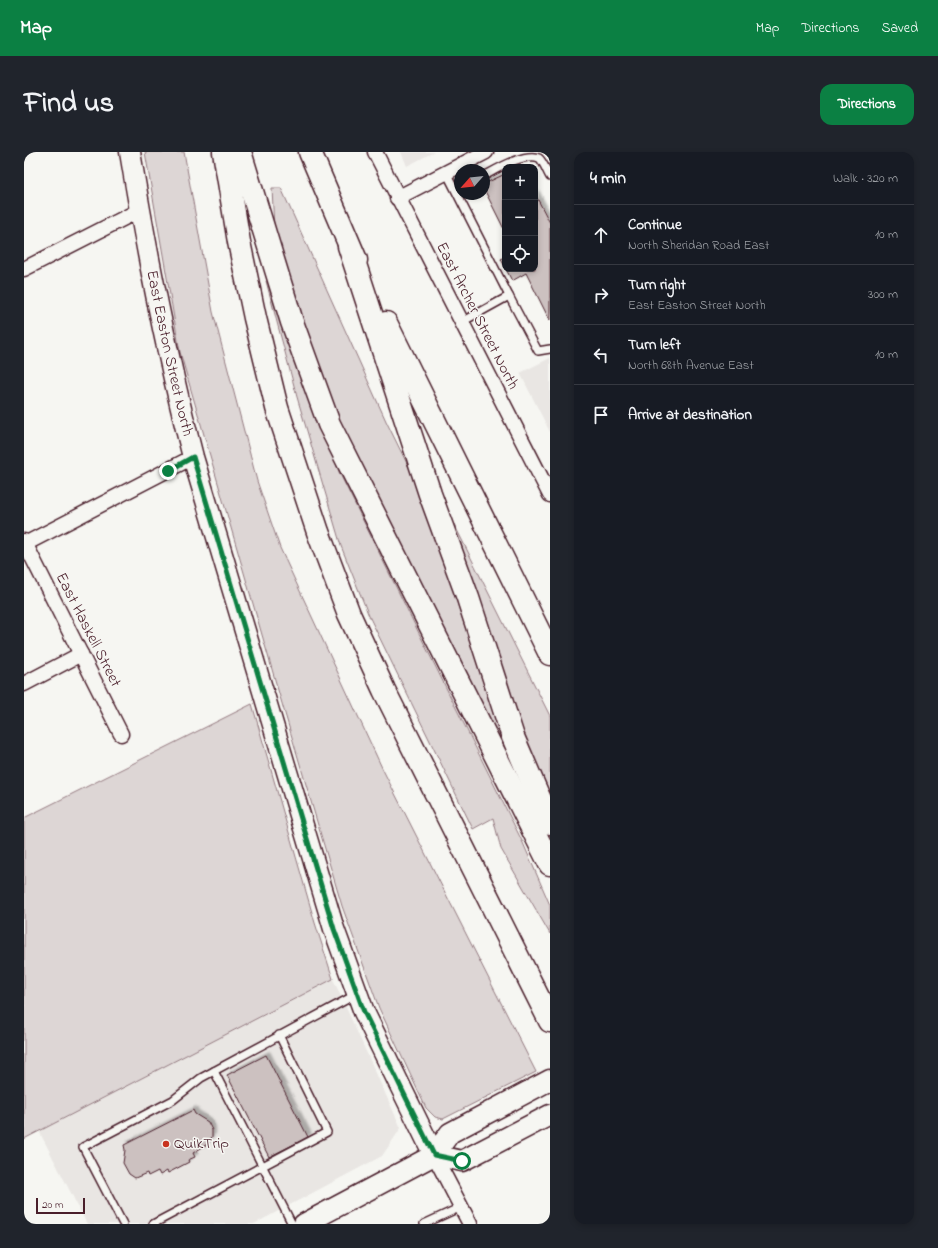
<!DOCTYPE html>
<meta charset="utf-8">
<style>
body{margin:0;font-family:"Indie Flower",sans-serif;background:#20242c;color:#f1f3f6}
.controls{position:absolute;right:12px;top:12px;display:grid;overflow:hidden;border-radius:8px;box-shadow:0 2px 6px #0003}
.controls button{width:36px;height:36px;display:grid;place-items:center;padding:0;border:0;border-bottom:1px solid #363941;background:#171b24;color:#f1f3f6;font:20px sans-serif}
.compass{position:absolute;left:430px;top:12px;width:36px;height:36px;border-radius:50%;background:#171b24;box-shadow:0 2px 6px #0003;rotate:243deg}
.scale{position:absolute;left:12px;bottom:10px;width:49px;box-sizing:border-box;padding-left:4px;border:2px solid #4a1f2b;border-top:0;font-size:11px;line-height:14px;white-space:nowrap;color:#4a1f2b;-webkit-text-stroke:3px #f6f6f2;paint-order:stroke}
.stop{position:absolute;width:12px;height:12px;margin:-9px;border:3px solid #0b8043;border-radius:50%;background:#fff}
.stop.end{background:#0b8043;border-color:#fff;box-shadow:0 1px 4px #0008}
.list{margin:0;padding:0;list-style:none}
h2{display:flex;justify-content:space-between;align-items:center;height:52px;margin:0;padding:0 16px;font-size:17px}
h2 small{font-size:13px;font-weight:400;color:#9ea1a6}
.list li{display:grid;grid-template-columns:26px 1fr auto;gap:12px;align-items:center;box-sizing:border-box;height:60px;padding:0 16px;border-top:1px solid #363941}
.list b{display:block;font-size:15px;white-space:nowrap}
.list p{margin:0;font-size:13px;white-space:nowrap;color:#9ea1a6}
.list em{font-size:13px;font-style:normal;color:#9ea1a6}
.icon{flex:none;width:22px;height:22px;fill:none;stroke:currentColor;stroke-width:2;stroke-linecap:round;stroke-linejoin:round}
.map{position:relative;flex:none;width:526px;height:1072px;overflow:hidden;border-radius:12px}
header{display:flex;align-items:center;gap:24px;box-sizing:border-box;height:56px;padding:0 20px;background:#0b8043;color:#fff}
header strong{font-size:19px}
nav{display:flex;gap:22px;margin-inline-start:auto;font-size:14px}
.intro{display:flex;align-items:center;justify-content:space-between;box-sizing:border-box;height:96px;padding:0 24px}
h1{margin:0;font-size:28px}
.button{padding:10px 18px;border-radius:12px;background:#0b8043;color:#fff;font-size:14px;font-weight:700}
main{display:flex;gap:24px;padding:0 24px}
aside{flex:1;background:#171b24;border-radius:12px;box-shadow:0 2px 6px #0003}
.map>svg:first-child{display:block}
.built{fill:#e9e6e3}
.green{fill:#ddd6d5;stroke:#947a80}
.building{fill:#ccc1c0;stroke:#4a1f2b;filter:url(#shadow)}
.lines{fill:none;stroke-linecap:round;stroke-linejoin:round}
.lane-casing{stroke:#4a1f2b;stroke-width:10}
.street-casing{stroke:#4a1f2b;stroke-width:17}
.secondary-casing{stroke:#4a1f2b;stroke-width:23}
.highway-casing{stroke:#4a1f2b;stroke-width:25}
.lane{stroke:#f6f6f2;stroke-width:7}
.street{stroke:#f6f6f2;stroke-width:14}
.secondary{stroke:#f6f6f2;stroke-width:20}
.highway{stroke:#f6f6f2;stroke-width:22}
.route{stroke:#0b8043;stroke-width:5}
.poi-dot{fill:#c8321e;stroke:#f6f6f2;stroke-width:1.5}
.labels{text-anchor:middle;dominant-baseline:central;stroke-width:3;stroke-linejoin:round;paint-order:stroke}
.street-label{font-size:16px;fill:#4a1f2b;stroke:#f6f6f2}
.poi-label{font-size:16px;fill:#4a1f2b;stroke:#f6f6f2;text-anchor:start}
</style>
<header>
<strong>Map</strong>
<nav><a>Map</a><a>Directions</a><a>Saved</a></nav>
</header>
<div class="intro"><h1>Find us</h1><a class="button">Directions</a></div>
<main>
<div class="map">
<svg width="526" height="1072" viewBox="0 0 526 1072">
<defs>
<filter id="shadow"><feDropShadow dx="3.5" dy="-3.5" stdDeviation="1" flood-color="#0004"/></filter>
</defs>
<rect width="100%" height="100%" fill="#f6f6f2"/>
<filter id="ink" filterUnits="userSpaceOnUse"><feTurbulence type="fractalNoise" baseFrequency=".025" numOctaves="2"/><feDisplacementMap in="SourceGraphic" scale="8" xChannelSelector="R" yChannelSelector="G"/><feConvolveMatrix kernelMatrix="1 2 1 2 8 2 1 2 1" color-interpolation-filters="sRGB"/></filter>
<g filter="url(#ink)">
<g class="built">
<polygon points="377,0 410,0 383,14"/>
<polygon points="526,206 526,280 496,221"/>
<polygon points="309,827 377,976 358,1004 230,1072 63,1072 15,979"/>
</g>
<g class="green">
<polygon points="121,0 160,0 189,160 233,329 256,396 359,618 512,920 419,967 411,965 402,956 355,856 318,754 254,538 156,200"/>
<polygon points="248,36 257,36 362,269 397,340 478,588 472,590 314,269 285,194 250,76"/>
<polygon points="242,129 247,129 315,320 499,691 526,753 526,782 477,697 469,666 449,677 345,464 317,394 273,245"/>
<polygon points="430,372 526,564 526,651 499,588 426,376"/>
<polygon points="228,552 291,771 309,827 0,987 0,666"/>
</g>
<g class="building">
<polygon points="481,22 481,79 460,37 460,32"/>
<polygon points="511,42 526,71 526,169 502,121 488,129 482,117 511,117"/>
<polygon points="481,105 481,115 477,107"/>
<polygon points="242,903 284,985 245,1005 203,923"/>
<polygon points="169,958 171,962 184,970 188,978 188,985 184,989 185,991 169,1001 171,1005 164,1008 165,1010 144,1021 143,1019 136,1023 134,1019 124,1024 123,1021 111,1026 105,1022 99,1011 101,998 100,993"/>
</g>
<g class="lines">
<g class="lane-casing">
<g id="lane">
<polyline points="422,20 485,144 438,170"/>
<path d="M 460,24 C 473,17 501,0 515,6 C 519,9 523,20 526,25"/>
<polyline points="485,144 514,199 526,197"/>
<polyline points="190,919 268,1072"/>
<polyline points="99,1072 59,995 149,948 177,926 333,842"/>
<polyline points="129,1072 303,980 255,883"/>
<polyline points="400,1072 437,1055"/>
</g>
</g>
<g class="street-casing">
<g id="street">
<polyline points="351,0 526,343"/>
<polyline points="373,46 462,0"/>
<polyline points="0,117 116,58"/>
<polyline points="0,389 97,582"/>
<polyline points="1,392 169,305"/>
<polyline points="0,532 57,502"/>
<polyline points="410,1003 446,1072"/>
</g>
</g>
<g class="secondary-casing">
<g id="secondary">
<path id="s1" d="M 106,0 C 123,103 143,204 169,305 L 310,777 L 340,860 L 410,1003"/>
<polyline points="410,1003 438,1009 526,963"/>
<polyline points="280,1072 410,1003 426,981 526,928"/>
</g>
</g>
<g class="highway-casing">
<g id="highway">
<polyline points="200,0 215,90 231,166 253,256 294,380 325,462 360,538 526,869"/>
<polyline points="216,0 268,170 305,272 526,712"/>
<polyline points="286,0 332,108"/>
<polyline points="325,94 406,342 444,446 489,585 526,671"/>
<polyline points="362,171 526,502"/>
</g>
</g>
<use href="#lane" class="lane"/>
<use href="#street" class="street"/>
<use href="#secondary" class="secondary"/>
<use href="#highway" class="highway"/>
</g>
</g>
<g class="lines" filter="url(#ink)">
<polyline class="route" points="144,319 169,305 310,777 340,860 410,1003 438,1009"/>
</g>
<circle class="poi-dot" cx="142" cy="992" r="4"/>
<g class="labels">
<g class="street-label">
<text transform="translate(453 164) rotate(63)">East Archer Street North</text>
<text stroke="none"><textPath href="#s1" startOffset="205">East Easton Street North</textPath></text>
<text transform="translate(64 478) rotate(63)">East Haskell Street</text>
</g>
<g class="poi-label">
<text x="150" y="992">QuikTrip</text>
</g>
</g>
</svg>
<div class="controls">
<button>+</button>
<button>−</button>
<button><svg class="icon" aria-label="locate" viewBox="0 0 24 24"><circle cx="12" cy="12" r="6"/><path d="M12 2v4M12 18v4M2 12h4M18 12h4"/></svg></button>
</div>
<svg class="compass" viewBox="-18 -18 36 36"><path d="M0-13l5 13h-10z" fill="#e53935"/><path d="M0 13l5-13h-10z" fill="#9ea1a6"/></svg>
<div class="scale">20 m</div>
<div class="stop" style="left:438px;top:1009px"></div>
<div class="stop end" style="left:144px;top:319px"></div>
</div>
<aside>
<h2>4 min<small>Walk · 320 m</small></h2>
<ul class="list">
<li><svg class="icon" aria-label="ahead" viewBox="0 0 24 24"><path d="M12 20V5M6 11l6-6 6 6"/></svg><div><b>Continue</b><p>North Sheridan Road East</p></div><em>10 m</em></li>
<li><svg class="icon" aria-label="right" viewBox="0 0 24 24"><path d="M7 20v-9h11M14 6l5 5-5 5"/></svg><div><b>Turn right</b><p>East Easton Street North</p></div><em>300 m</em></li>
<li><svg class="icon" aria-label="left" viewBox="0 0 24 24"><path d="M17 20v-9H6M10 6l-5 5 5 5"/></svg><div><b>Turn left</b><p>North 68th Avenue East</p></div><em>10 m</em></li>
<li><svg class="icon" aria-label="arrive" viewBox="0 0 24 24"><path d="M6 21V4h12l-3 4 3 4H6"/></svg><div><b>Arrive at destination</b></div></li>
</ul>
</aside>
</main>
